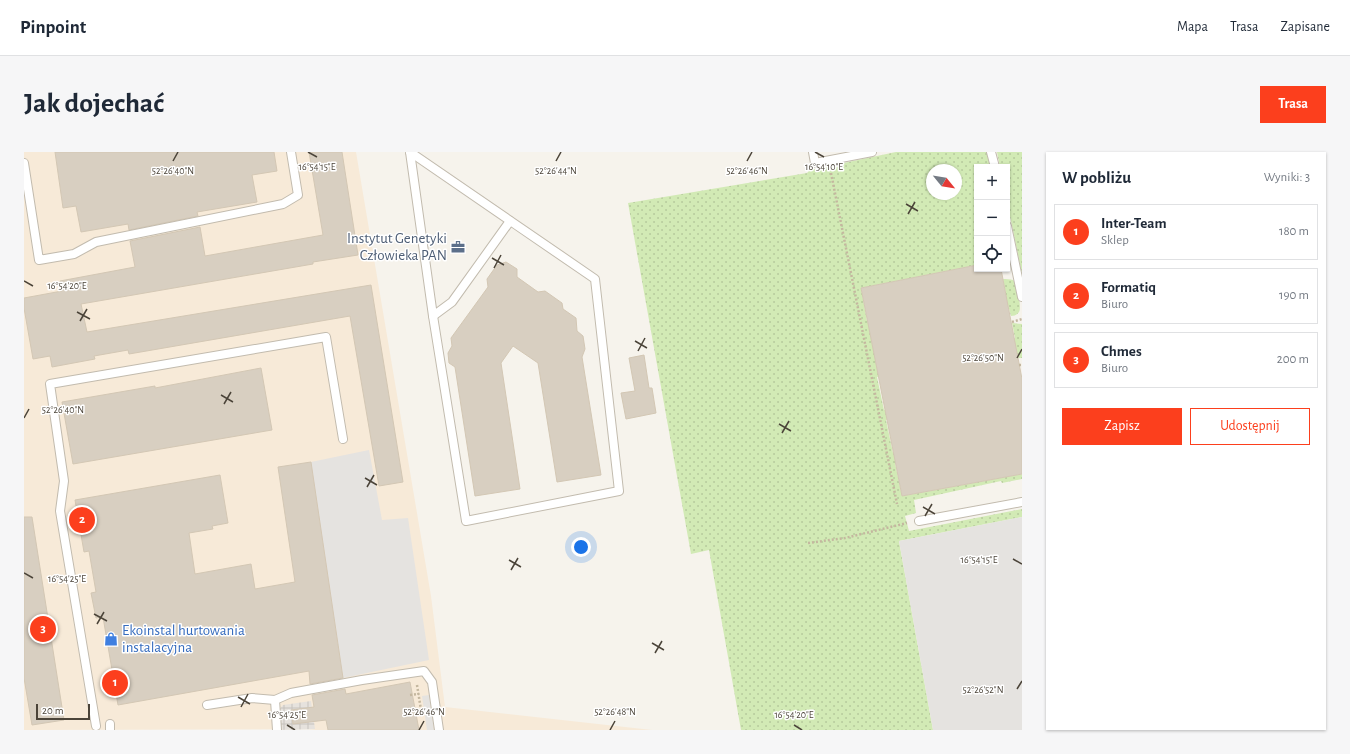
<!DOCTYPE html>
<html lang="pl">
<meta charset="utf-8">
<style>
body{margin:0;font-family:"Alegreya Sans",sans-serif;background:#f6f6f7;color:#1f2937}
.controls{position:absolute;right:12px;top:12px;display:grid;overflow:hidden;border-radius:0px;box-shadow:0 1px 3px #0004}
.controls button{width:36px;height:36px;display:grid;place-items:center;padding:0;border:0;border-bottom:1px solid #e0e1e3;background:#fff;color:#1f2937;font:20px sans-serif}
.compass{position:absolute;left:902px;top:12px;width:36px;height:36px;border-radius:50%;background:#fff;box-shadow:0 1px 3px #0004;rotate:120deg}
.scale{position:absolute;left:12px;bottom:10px;width:54px;box-sizing:border-box;padding-left:4px;border:2px solid #4b4439;border-top:0;font-size:11px;line-height:14px;white-space:nowrap;color:#4b4439;-webkit-text-stroke:3px #fff;paint-order:stroke}
.you{position:absolute;left:557px;top:395px;width:14px;height:14px;margin:-10px;border:3px solid #fff;border-radius:50%;background:#1a73e8;box-shadow:0 0 0 6px #1a73e833}
.badge{display:grid;place-items:center;width:26px;height:26px;border-radius:50%;background:#fc3f1d;color:#fff;font-size:13px;font-weight:700}
.pin{position:absolute;translate:-50% -50%;border:2px solid #fff;box-shadow:0 1px 4px #0006}
.list{margin:0;padding:0;list-style:none}
h2{display:flex;justify-content:space-between;align-items:center;height:52px;margin:0;padding:0 16px;font-size:17px}
h2 small{font-size:13px;font-weight:400;color:#747a83}
.list li{display:grid;grid-template-columns:26px 1fr auto;gap:12px;align-items:center;box-sizing:border-box;height:56px;margin:0 8px 8px;padding:0 8px;border:1px solid #e0e1e3;border-radius:0px}
.list b{display:block;font-size:15px;white-space:nowrap}
.list p{margin:0;font-size:13px;white-space:nowrap;color:#747a83}
.list em{font-size:13px;font-style:normal;color:#747a83}
.actions{display:flex;gap:8px;padding:12px 16px}
.actions a{flex:1;padding:9px 0;border:1px solid #fc3f1d;border-radius:0px;text-align:center;font-size:14px;color:#fc3f1d}
.actions .main{background:#fc3f1d;color:#fff}
.icon{flex:none;width:22px;height:22px;fill:none;stroke:currentColor;stroke-width:2;stroke-linecap:round;stroke-linejoin:round}
.map{position:relative;flex:none;width:998px;height:578px;overflow:hidden;border-radius:0px}
header{display:flex;align-items:center;gap:24px;box-sizing:border-box;height:56px;padding:0 20px;background:#fff;border-bottom:1px solid #e0e1e3}
header strong{font-size:19px}
nav{display:flex;gap:22px;margin-inline-start:auto;font-size:14px}
.intro{display:flex;align-items:center;justify-content:space-between;box-sizing:border-box;height:96px;padding:0 24px}
h1{margin:0;font-size:28px}
.button{padding:10px 18px;border-radius:0px;background:#fc3f1d;color:#fff;font-size:14px;font-weight:700}
main{display:flex;gap:24px;padding:0 24px}
aside{flex:1;background:#fff;border-radius:0px;box-shadow:0 1px 3px #0004}
.map>svg:first-child{display:block}
.commercial{fill:#f7ead8}
.industrial{fill:url(#industrial-grid)}
.grass{fill:url(#grass-dots);fill-rule:evenodd}
.parking{fill:#e5e3e0}
.building{fill:#d8cfc1;stroke:#d3c7b4}
.lines{fill:none;stroke-linecap:round;stroke-linejoin:round}
.lane-casing{stroke:#c2bbae;stroke-width:10}
.path{stroke:#c4b79f;stroke-width:2.5;stroke-dasharray:2 2;stroke-linecap:butt}
.lane{stroke:#fff;stroke-width:8}
.ticks{fill:none;stroke:#4b4439;stroke-width:1.5}
.labels{text-anchor:middle;dominant-baseline:central;stroke-width:3;stroke-linejoin:round;paint-order:stroke}
.service-label{font-size:15px;fill:#4e5e75;stroke:#fff;text-anchor:end}
.shop-label{font-size:15px;fill:#366cbe;stroke:#fff;text-anchor:start}
.ticks-label{font-size:10px;text-anchor:middle;fill:#4b4439;stroke:#fff;stroke-width:3;stroke-linejoin:round;paint-order:stroke}
</style>
<header>
<strong>Pinpoint</strong>
<nav><a>Mapa</a><a>Trasa</a><a>Zapisane</a></nav>
</header>
<div class="intro"><h1>Jak dojechać</h1><a class="button">Trasa</a></div>
<main>
<div class="map">
<svg width="998" height="578" viewBox="0 0 998 578">
<defs>
<pattern id="industrial-grid" width="8" height="8" patternUnits="userSpaceOnUse"><rect width="8" height="8" fill="#e6e2dd"/><path d="M0 4h8M4 0v8" fill="none" stroke="#c7c3be"/></pattern>
<pattern id="grass-dots" width="8" height="8" patternUnits="userSpaceOnUse"><rect width="8" height="8" fill="#d2eab5"/><path d="M2 2h.1M6 6h.1" fill="none" stroke="#b6ca9c" stroke-width="1.8" stroke-linecap="round"/></pattern>
</defs>
<rect width="100%" height="100%" fill="#f6f3ec"/>
<polygon class="commercial" points="0,0 332,0 407,444 421,555 628,578 284,578 291,577 0,578"/>
<polygon class="industrial" points="287,549 291,577 255,578 252,561 259,553"/>
<g class="grass">
<path d="M 872,0 L 962,0 L 963,1 L 967,15 L 953,15 L 953,113 L 837,136 L 843,169 L 982,142 L 979,127 C 982,127 986,127 989,128 C 993,131 998,156 995,160 C 993,163 990,164 987,164 L 984,153 L 846,180 L 853,213 L 991,186 L 988,171 L 998,172 L 998,206 L 994,206 L 991,196 L 853,225 L 860,258 L 998,229 L 998,240 L 862,268 L 869,301 L 998,275 L 998,286 L 871,311 L 878,344 L 998,322 L 998,327 L 978,331 L 977,329 L 890,348 L 892,361 L 881,364 L 885,379 L 998,357 L 998,365 L 875,389 L 909,578 L 717,578 L 685,398 L 667,402 L 604,51 L 783,21 L 786,18 ZM 908,18 L 932,18 L 932,42 L 908,42 Z"/>
<polygon points="973,0 998,0 998,122 983,50 983,15 976,15"/>
</g>
<g class="parking">
<polygon points="345,298 358,368 384,366 405,508 319,526 287,310"/>
<polygon points="998,365 998,578 909,578 875,389"/>
<polygon points="405,543 410,578 403,578 398,544"/>
</g>
<g class="building">
<polygon points="31,0 250,0 253,19 228,23 233,50 173,60 174,64 105,78 104,72 57,80 52,54 39,56"/>
<polygon points="285,0 318,0 334,103 289,110 289,112 57,152 63,180 347,133 379,330 355,334 326,164 105,202 104,198 70,204 71,207 28,215 26,204 9,207 0,156 0,146 38,139 36,129 111,115 106,89 176,75 181,104 299,83"/>
<polygon points="482,110 493,117 493,125 514,140 521,139 538,151 539,157 552,166 553,179 559,184 561,197 558,205 577,323 533,330 514,211 489,194 477,211 496,337 451,344 431,215 425,211 424,201 428,194 427,186 464,135 463,127 473,113"/>
<polygon points="953,113 953,117 977,117 998,227 998,322 878,344 837,136"/>
<polygon points="620,203 625,236 628,236 632,261 602,267 597,241 611,239 605,206"/>
<polygon points="237,216 248,278 49,312 38,250 131,234 131,236"/>
<polygon points="287,310 319,526 286,532 285,519 94,553 79,465 72,466 67,441 72,440 65,399 60,400 51,348 196,323 204,371 188,374 189,377 165,381 171,422 227,412 231,437 271,430 254,315"/>
<polygon points="0,365 8,365 40,568 8,573 0,526"/>
<polygon points="386,530 395,578 304,578 302,568 269,572 267,558 290,555 288,543 321,537 322,542"/>
</g>
<g class="lines">
<g class="lane-casing">
<g id="lane">
<polyline points="386,0 571,127 595,339 442,369 409,164"/>
<polyline points="386,0 409,164 428,150 486,69"/>
<polyline points="789,0 791,11 848,0"/>
<polyline points="967,0 971,15"/>
<polyline points="0,11 15,108 50,102 72,90 259,52 274,43 267,0"/>
<polyline points="983,74 998,145"/>
<polyline points="895,369 998,350"/>
<polyline points="183,553 228,546 251,548"/>
<polyline points="86,572 86,578"/>
<polyline points="72,574 36,359 40,329 26,232 302,185 319,287"/>
<polyline points="253,578 251,548 267,541 338,528 400,519 408,530 415,578"/>
</g>
</g>
<g class="path">
<polyline points="807,21 873,352"/>
<polyline points="988,170 998,167"/>
<polyline points="995,213 998,213"/>
<polyline points="784,391 821,386 883,371"/>
<polyline points="393,533 397,558"/>
<polyline points="386,543 395,542"/>
</g>
<use href="#lane" class="lane"/>
</g>
<path class="ticks" d="M 284,0 L 293,5M 791,0 L 800,5M 149,9 L 154,0M 532,9 L 537,0M 723,9 L 728,0M 882,52 L 894,59M 884,62 L 891,50M 468,106 L 480,113M 470,116 L 477,103M 0,129 L 9,134M 53,160 L 66,167M 56,169 L 63,157M 611,189 L 623,196M 614,199 L 621,186M 993,206 L 998,197M 197,243 L 209,250M 200,252 L 207,240M 0,266 L 5,257M 755,272 L 767,279M 758,281 L 765,269M 341,326 L 353,333M 343,335 L 350,323M 899,355 L 911,362M 901,364 L 908,352M 989,407 L 998,412M 485,408 L 497,415M 487,418 L 494,406M 0,421 L 9,426M 70,462 L 83,469M 73,472 L 80,460M 628,491 L 640,498M 631,501 L 638,489M 993,537 L 998,529M 214,545 L 226,552M 217,555 L 224,542M 263,573 L 271,578M 770,573 L 778,578M 395,578 L 400,569M 586,578 L 591,569"/>
<defs>
<g id="office-bare" transform="scale(1.08)"><path d="M-6-3h4V-5.5h4V-3h4V5H-6ZM-1-4.5V-3h2v-1.5ZM-6 0V1H6V0Z" fill="#5c6f8a" stroke="#fff" stroke-width="2.5" paint-order="stroke"/></g>
<g id="shop-bare" transform="scale(1.08)"><path d="M-5-2.5h2.3a2.7 3.5 0 0 1 5.4 0H5L5.5 6h-11ZM-1.5-2.5h3a1.5 2.3 0 0 0-3 0Z" fill="#3f7fe0" stroke="#fff" stroke-width="2.5" paint-order="stroke"/></g>
</defs>
<g fill-rule="evenodd">
<use href="#office-bare" x="434" y="95"/>
<use href="#shop-bare" x="87" y="487"/>
</g>
<g class="labels">
<g class="service-label">
<text x="423" y="86">Instytut Genetyki<tspan x="423" dy="17">Człowieka PAN</tspan></text>
</g>
<g class="shop-label">
<text x="98" y="478">Ekoinstal hurtowania<tspan x="98" dy="17">instalacyjna</tspan></text>
</g>
</g>
<g class="ticks-label">
<text x="293" y="18">16°54'15"E</text>
<text x="800" y="18">16°54'10"E</text>
<text x="149" y="22">52°26'40"N</text>
<text x="532" y="22">52°26'44"N</text>
<text x="723" y="22">52°26'46"N</text>
<text x="43" y="137">16°54'20"E</text>
<text x="959" y="209">52°26'50"N</text>
<text x="39" y="261">52°26'40"N</text>
<text x="955" y="411">16°54'15"E</text>
<text x="43" y="430">16°54'25"E</text>
<text x="959" y="541">52°26'52"N</text>
<text x="400" y="563">52°26'46"N</text>
<text x="591" y="563">52°26'48"N</text>
<text x="263" y="566">16°54'25"E</text>
<text x="770" y="566">16°54'20"E</text>
</g>
</svg>
<div class="controls">
<button>+</button>
<button>−</button>
<button><svg class="icon" aria-label="locate" viewBox="0 0 24 24"><circle cx="12" cy="12" r="6"/><path d="M12 2v4M12 18v4M2 12h4M18 12h4"/></svg></button>
</div>
<svg class="compass" viewBox="-18 -18 36 36"><path d="M0-13l5 13h-10z" fill="#e53935"/><path d="M0 13l5-13h-10z" fill="#747a83"/></svg>
<div class="scale">20 m</div>
<div class="you"></div>
<div class="pin badge" style="left:91px;top:531px">1</div>
<div class="pin badge" style="left:58px;top:368px">2</div>
<div class="pin badge" style="left:19px;top:477px">3</div>
</div>
<aside>
<h2>W pobliżu<small>Wyniki: 3</small></h2>
<ul class="list">
<li><span class="badge">1</span><div><b>Inter-Team</b><p>Sklep</p></div><em>180 m</em></li>
<li><span class="badge">2</span><div><b>Formatiq</b><p>Biuro</p></div><em>190 m</em></li>
<li><span class="badge">3</span><div><b>Chmes</b><p>Biuro</p></div><em>200 m</em></li>
</ul>
<div class="actions"><a class="main">Zapisz</a><a>Udostępnij</a></div>
</aside>
</main>
